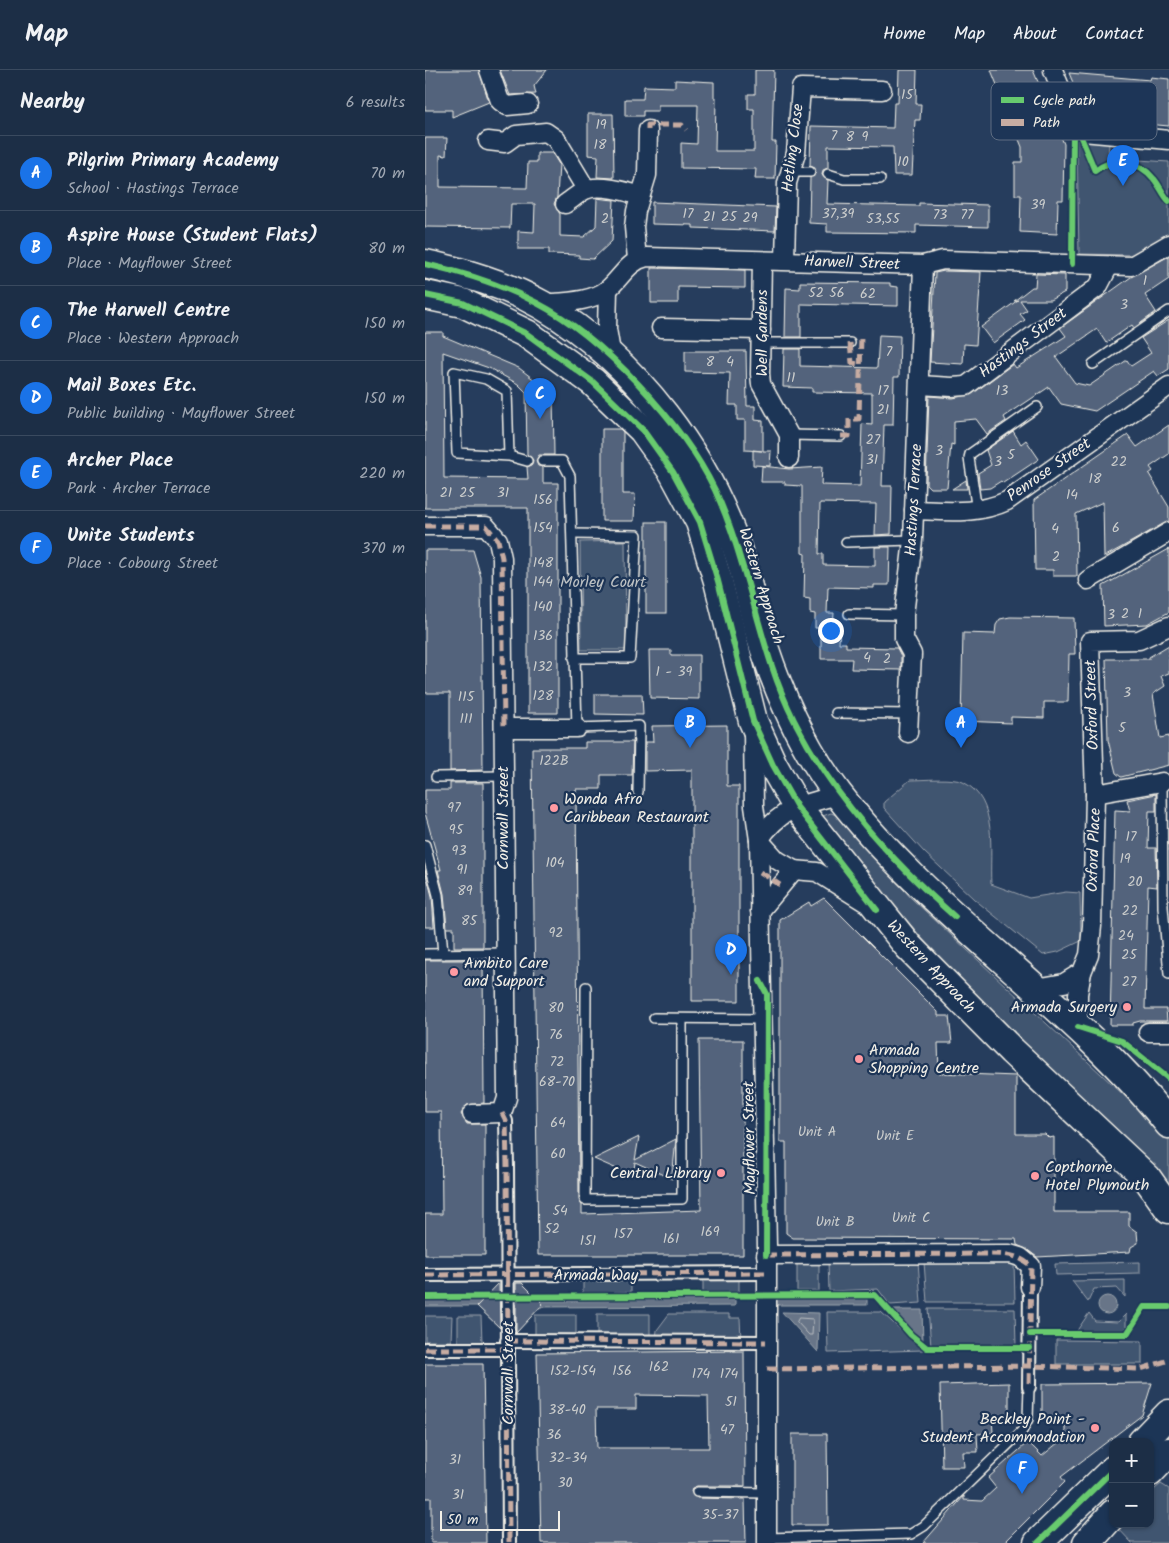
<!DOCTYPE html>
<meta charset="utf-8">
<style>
body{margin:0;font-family:Kalam,sans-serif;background:#25364d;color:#f1f3f6}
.controls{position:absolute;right:15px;bottom:15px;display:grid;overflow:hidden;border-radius:10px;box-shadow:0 1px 4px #0004}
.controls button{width:45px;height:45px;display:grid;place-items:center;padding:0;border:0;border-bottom:1px solid #3a4a5f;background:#1c2e46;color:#f1f3f6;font:25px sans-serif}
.scale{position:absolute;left:15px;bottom:12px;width:120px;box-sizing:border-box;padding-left:5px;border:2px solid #f4f1e8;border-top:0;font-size:14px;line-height:18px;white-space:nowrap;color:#f4f1e8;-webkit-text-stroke:4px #1d3557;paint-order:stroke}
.you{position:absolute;left:405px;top:560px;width:18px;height:18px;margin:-12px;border:4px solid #fff;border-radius:50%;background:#1a73e8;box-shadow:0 0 0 8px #1a73e833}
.badge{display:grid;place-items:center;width:32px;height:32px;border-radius:50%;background:#1a73e8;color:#fff;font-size:16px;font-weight:700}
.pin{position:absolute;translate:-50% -41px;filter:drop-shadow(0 1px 2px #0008)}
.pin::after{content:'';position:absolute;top:26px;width:18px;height:15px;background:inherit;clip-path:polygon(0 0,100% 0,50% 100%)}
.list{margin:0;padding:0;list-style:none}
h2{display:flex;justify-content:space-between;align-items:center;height:65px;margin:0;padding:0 20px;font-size:21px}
h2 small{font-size:16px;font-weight:400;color:#a0a8b3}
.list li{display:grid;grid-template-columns:32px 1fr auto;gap:15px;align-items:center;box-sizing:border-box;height:75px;padding:0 20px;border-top:1px solid #3a4a5f}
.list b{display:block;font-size:19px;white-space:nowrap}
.list p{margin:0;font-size:16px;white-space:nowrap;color:#a0a8b3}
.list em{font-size:16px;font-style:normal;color:#a0a8b3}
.map{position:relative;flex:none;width:744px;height:1473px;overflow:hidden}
header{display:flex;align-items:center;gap:30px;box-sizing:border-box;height:70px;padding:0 25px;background:#1c2e46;border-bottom:1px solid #3a4a5f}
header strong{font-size:24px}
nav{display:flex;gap:28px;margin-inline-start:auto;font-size:18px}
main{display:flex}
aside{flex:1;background:#1c2e46}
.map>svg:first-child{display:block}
.green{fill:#40546f;stroke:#9aa2ac}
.water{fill:#677588;stroke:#9fa7ae}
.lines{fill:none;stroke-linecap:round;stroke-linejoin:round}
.shore{stroke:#bcbfc2;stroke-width:1}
.building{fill:#52647b;stroke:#f4f1e8;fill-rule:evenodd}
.service-casing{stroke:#f4f1e8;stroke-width:12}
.pedestrian-casing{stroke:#f4f1e8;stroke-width:16}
.minor-casing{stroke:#f4f1e8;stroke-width:21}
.primary-casing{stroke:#f4f1e8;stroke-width:31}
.service{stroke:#1d3557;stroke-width:9}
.pedestrian{stroke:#1d3557;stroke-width:12}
.minor{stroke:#1d3557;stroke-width:18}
.primary{stroke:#1d3557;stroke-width:28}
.quiet{stroke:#c7aca2;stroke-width:5;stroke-dasharray:10 5;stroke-linecap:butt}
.cycleway-casing{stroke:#1d3557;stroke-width:9}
.cycleway{stroke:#67ca6e;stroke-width:6}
.poi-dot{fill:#ff9aa2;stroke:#1d3557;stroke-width:2}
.labels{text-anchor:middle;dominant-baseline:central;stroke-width:4.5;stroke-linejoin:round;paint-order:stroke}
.number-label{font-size:14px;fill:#cccecd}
.street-label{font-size:16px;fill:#f4f1e8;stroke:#1d3557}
.park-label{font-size:16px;fill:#bec2c4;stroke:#1d3557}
.poi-label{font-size:16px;fill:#f4f1e8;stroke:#1d3557;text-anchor:start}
.key{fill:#1d3557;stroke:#5e6d82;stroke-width:1}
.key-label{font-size:14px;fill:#f4f1e8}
</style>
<header>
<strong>Map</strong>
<nav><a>Home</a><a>Map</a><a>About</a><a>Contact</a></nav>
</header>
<main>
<aside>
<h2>Nearby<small>6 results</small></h2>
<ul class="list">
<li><span class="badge">A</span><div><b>Pilgrim Primary Academy</b><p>School · Hastings Terrace</p></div><em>70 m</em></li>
<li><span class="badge">B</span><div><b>Aspire House (Student Flats)</b><p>Place · Mayflower Street</p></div><em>80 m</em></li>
<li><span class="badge">C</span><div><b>The Harwell Centre</b><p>Place · Western Approach</p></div><em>150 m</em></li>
<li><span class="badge">D</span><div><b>Mail Boxes Etc.</b><p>Public building · Mayflower Street</p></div><em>150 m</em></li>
<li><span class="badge">E</span><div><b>Archer Place</b><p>Park · Archer Terrace</p></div><em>220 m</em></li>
<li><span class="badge">F</span><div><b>Unite Students</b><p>Place · Cobourg Street</p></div><em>370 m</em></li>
</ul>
</aside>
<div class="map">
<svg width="744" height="1473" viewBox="0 0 744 1473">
<rect width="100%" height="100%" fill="#263d5d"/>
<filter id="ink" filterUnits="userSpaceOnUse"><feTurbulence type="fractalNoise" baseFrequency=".02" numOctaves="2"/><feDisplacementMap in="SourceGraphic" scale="10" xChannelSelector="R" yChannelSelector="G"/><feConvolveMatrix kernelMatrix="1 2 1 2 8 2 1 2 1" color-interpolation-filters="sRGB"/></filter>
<g filter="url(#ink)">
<g class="green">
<polygon points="652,71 684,73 683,88 744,92 744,163 714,185 654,184"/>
<polygon points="200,471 201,580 156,580 155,472"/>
<path d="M 485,710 C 497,710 528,707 538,712 C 574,730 564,781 566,814 L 604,828 L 641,822 L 655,823 L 656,871 L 633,882 L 618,885 L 549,829 L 499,782 L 459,738 L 459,732 Z"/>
<polygon points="406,743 416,747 486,828 744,1067 744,1117 648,1028 512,886 395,747"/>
<polygon points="372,1190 394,1191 394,1221 372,1221"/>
<polygon points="403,1191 493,1191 496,1233 465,1235 453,1219 404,1221"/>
<polygon points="499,1192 589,1193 590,1232 502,1232"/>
<polygon points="715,1192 715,1203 631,1205 630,1194"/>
<polygon points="206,1207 206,1222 158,1223 158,1209"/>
<polygon points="314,1207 314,1222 278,1222 278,1208"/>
<polygon points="700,1210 700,1227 692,1218 669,1219 663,1232 647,1211"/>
<polygon points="503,1239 590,1239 591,1276 506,1276"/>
<polygon points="402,1242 456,1242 498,1280 403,1283"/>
<polygon points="664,1243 670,1251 693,1252 701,1244 701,1261 651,1262"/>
<polygon points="172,1244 225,1244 225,1268 172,1269"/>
<polygon points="244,1244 304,1244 304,1248 315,1248 316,1269 231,1269 232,1260"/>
<rect x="110" y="1245" width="41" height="23"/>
<polygon points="0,1246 27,1246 26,1271 0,1271"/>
<polygon points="33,1246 56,1246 57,1272 33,1272"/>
<polygon points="631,1270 717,1271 717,1294 631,1294"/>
<polygon points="736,1414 744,1419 744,1473 707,1473 691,1456 693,1454 725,1454 725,1423"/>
</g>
<g class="water">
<circle cx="682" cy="1235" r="9"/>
<rect x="348" y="1229" width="94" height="6"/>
<rect x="0" y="1230" width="57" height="6"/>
<polygon points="310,1230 310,1236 112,1237 112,1231"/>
<polygon points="469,1240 497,1240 498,1272"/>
<polygon points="357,1242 394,1243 393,1282"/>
</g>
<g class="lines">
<polygon class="shore" points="374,1248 388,1249 387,1265 384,1265 372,1252"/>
</g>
<g class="building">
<polygon points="0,0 54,0 64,32 27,47 27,40 0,40"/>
<polygon points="75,0 122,0 109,16 111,24 85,25"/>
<polygon points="330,0 349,0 347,72 351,72 350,109 330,109 331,99 256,98 256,73 272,74 273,35 233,35 233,41 218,41 218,46 200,46 200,29 218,29 219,16 250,17 250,10 289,12 289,28 291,28 290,81 329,81 329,39 323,39 323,24 330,24"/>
<polygon points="474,0 492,0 491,34 496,34 495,50 490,50 487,105 469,105 468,77 403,76 403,98 398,100 397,105 403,110 402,134 494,136 494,133 563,135 563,157 491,155 491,163 402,162 402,154 384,153 385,108 391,102 390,98 385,96 386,56 468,58 469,33 473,33"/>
<polygon points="566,0 608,0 639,74 638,130 633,130 632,164 595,162 596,125 590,125 590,92 597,92 597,77"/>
<polygon points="644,3 725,10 726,7 744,9 744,56 663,49"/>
<polygon points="163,44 188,44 189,108 172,107 173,86 163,85"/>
<polygon points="0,68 22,68 21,86 15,85 15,117 102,118 103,92 112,92 112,83 127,83 134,94 132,127 129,134 135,144 135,166 159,167 171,156 172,128 179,129 189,130 187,171 168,189 154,188 154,185 124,184 124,179 93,179 93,161 109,162 110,134 86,134 85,158 0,157"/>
<polygon points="227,132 351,137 350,161 268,158 268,155 227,154"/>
<polygon points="744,186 744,209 720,225 731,242 709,258 707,255 681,273 672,259 631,287 650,313 664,316 702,290 706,296 726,283 716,268 744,250 744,299 733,306 729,301 670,341 636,334 624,317 579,347 581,351 562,364 551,349 529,351 529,375 526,374 522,418 505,418 501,414 504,326 528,328 547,324 588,294 591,298 641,266 635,258 706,207"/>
<polygon points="226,198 320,200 320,218 253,217 253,233 226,233"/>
<polygon points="519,201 556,202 551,275 539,274 538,294 505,292 510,203"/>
<polygon points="611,204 640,205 640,222 625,230 595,230 602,240 595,244 600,250 568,273 556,257 593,230 589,231 607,217 610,217"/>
<polygon points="375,212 465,213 465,216 473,217 473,236 376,234 376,267 360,267 361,218 375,219"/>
<path d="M 0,262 L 18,262 L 18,266 L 94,298 L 128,324 L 129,385 L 114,385 L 111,391 L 113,396 L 118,397 L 118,413 L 133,413 L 133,643 L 103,643 L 103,438 L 0,438 ZM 18,282 L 64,298 L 93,314 L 101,322 L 102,384 L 108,390 L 107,395 L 102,397 L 103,409 L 19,408 Z"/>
<polygon points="454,265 475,266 474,307 469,307 468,355 459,355 457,416 467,416 466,464 450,465 451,434 395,433 394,484 398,484 398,495 450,496 450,477 465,477 464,515 449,515 449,518 403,517 402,543 409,543 408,557 415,558 414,573 421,573 421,577 472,578 476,586 476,600 426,599 427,589 396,589 396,558 390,558 390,544 385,543 385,529 379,528 380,484 377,483 377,416 360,415 360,412 336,412 337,396 364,399 397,397 396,415 435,416 437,354 447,355 447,323 387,322 387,318 358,317 359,279 375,279 375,296 452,298"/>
<polygon points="260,281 321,281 322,336 330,336 330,350 338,351 338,381 346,381 345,396 328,395 328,380 337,381 320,380 320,350 312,350 312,335 304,335 305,303 260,302"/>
<polygon points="744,355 744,384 725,397 728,401 724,404 744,437 744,451 679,487 678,432 651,444 652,506 628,506 628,500 610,500 609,430 703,365 712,377"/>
<polygon points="177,359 195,359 198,362 198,424 210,424 209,451 177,451"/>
<polygon points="588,361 596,374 601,370 614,389 578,413 576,411 565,418 555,419 553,403 566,395 561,380"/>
<polygon points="541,410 542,419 527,419"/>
<rect x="221" y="452" width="20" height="91"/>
<polygon points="744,479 744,542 722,554 679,556 678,516"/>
<polygon points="0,480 48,480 56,507 58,700 25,701 25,623 0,623"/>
<polygon points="585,547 649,548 650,584 644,584 643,632 619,632 619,648 586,647 586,653 536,651 538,563 570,564 571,555 575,549"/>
<polygon points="744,575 744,603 736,606 740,616 728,624 735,668 744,666 744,695 696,707 691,703 683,670 681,589 724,589 724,587"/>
<polygon points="224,580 246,580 246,585 274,585 274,629 225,628"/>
<polygon points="170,624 217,624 218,645 170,644"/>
<polygon points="302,655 302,716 314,716 314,931 267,931 267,700 220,701 220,672 228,672 227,656"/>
<polygon points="160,672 208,672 207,705 176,705 176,719 151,719 154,1130 157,1135 157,1144 276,1140 274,970 318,970 318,1185 113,1185 107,678 160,678"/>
<polygon points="25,713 58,713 58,877 29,877 29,858 22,858 19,824 13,800 16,800 0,743 0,720 25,720"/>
<polygon points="731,724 731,741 724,741 723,778 731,778 732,817 723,816 720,939 741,939 742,951 715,951 708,953 708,955 685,955 690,740 705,741 702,730"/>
<polygon points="0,800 7,826 9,857 0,857"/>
<polygon points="399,828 513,942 513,946 524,946 527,973 513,973 514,1003 591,1006 591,1064 620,1064 624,1068 629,1067 629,1142 704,1142 704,1156 712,1162 713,1173 706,1177 705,1182 612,1187 601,1179 592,1175 591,1169 368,1168 361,1163 361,1072 355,1072 355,850 384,832 386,836"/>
<polygon points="0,890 58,890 59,1033 42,1035 36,1044 42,1054 60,1054 60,1185 0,1185 0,1144 17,1144 16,1042 0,1042"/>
<polygon points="214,1067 210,1090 251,1069 247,1109 210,1092 208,1106 169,1089"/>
<polygon points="74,1213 75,1258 52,1236"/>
<polygon points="91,1213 97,1213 118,1234 91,1263"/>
<path d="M 319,1281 L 320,1416 L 272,1416 L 267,1418 L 266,1422 L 272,1428 L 320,1429 L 321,1473 L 116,1473 L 112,1283 ZM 211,1325 L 283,1326 L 284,1378 L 172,1378 L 171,1339 L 211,1339 Z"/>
<polygon points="0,1294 58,1294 61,1473 6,1473 6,1428 0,1428"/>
<polygon points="584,1313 584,1347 567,1347 568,1363 552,1364 553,1382 538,1382 539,1397 517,1397 515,1315"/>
<polygon points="727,1313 717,1345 636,1407 640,1412 579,1473 498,1473 539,1426 539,1430 557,1431 571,1418 563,1408 603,1372 617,1386 640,1367 640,1348 617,1348 617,1314"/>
<polygon points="367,1364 402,1364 403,1455 367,1455"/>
</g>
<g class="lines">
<g class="service-casing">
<g id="service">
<polyline points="366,102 385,102"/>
<polyline points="403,104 419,109 455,109"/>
<polyline points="336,273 425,273"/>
<polyline points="668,294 744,241"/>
<polyline points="364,365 416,366"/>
<polyline points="84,386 82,321 61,309 29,302 32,383 84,386 102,391"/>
<polyline points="117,391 137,391 145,406 152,658 214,656 213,722"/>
<polyline points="552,441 544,388 545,384 612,337"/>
<polyline points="148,464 212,465 205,588 149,588"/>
<polyline points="421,472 488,470"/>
<polyline points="424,544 479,545"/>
<polyline points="411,643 484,644"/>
<polyline points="11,707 78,706"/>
<polyline points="737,712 738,837 744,904"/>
<polyline points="0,775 13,825 18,884"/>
<polyline points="0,884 79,883"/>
<polyline points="161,917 160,1130 257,1129 257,949"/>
<polyline points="229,948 336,949"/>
<polyline points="272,1422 341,1423"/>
<polyline points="342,1468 486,1464 499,1456 597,1361 603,1349 604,1317"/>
</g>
</g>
<g class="pedestrian-casing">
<g id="pedestrian">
<polyline points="77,1043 81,1051 82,1096 84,1473"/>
<polyline points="0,1205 342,1203"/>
<polyline points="82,1271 341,1272"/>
<polyline points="0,1279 82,1279"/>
<polyline points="604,1317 605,1217"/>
</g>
</g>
<g class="minor-casing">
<g id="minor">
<polyline points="64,0 75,31 82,36 103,34"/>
<polyline points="628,0 648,48 658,62 744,70"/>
<polyline points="63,71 80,73 91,65 121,62 131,69 161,119"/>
<path d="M 140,134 C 146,130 153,124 160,120 C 173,114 202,121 215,126"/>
<polyline points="212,189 209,157 211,141 222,105 223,60"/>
<polyline points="360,190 362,113 371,83 376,18 457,20"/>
<polyline points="337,191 335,304 336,314 364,365 364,388"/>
<polyline points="183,219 182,259 187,288"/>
<path d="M 115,234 C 136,232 166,233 183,219 C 197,207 203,191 222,187 L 498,195 L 518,190 L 706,196 L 744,174"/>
<polyline points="236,258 336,260"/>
<polyline points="495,315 527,317 541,316 673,217 684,196"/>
<path d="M 489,440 C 521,441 552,445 582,431 L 744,316"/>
<polyline points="0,456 61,456 73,470 77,488 82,1028 77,1043 47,1044"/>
<polyline points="663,510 744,462"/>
<polyline points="79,658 152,658"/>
<polyline points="328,661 329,736 334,770 342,1177 342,1473"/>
<polyline points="483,663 487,584 479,569 479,545 488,470 498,195"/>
<polyline points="670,724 737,712"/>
<polyline points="334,770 352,790 369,800 392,802 440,832"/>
<path d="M 334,770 C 355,738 379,734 413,725"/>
<polyline points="335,841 369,800"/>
<polyline points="611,918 639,913 657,902"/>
<polyline points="653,957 653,924 657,902 664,885 667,856 670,724 665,571 714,570 744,556"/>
<polyline points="723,962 744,962"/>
<polyline points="341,1185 585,1184 595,1187 606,1196 605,1217"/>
</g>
</g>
<g class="primary-casing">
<g id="primary">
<path d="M 0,194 C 41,203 80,214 117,235 C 211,291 284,387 316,491 C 325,519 329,549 339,577 C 356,628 380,681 413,724 C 508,847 647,932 744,1054"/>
<polyline points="0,225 38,233 102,264 168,312 218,360 248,402 275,452 293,511 328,651 348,695 372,737 483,876 587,981 722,1108 744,1139"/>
<polyline points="717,1372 744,1344"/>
<polyline points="725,1402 744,1382"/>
<polyline points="613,1473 688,1400"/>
<polyline points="662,1473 688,1444"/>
</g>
</g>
<use href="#service" class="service"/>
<use href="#pedestrian" class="pedestrian"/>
<use href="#minor" class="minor"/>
<use href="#primary" class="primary"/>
<g class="quiet">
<polyline points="223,60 223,55 257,55 261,60"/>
<polyline points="425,273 427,293 435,294"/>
<polyline points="416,366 424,366 424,349 434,349 436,265"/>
<polyline points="0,456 61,456 73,470 77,488 79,658"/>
<polyline points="335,802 355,815"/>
<polyline points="77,1043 81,1051 82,1096 84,1473"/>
<path d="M 341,1185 L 564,1184 C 581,1184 592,1184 606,1196 L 604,1317"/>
<polyline points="0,1205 342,1203"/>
<polyline points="82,1271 341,1272"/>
<polyline points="0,1279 82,1279"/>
<polyline points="342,1299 604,1296 716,1299 744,1290"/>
</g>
<g class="cycleway-casing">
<g id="cycleway">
<path d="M 648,48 L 670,101 C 689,86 714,90 729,109 C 735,116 738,125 744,131"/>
<path d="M 0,194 C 40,203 76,214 112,233 C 178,267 258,354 290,420 C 300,442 309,467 316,491 C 333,544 343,599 369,650 C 408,727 466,790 530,847"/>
<polyline points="647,194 648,56"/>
<polyline points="0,225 38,233 102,264 168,312 218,360 248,402 275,452 293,511 328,651 348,695 372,737 452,840"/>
<polyline points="335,911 342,924 341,1185"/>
<polyline points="653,957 697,971 744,1009"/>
<polyline points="0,1227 450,1225 486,1265 502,1278 604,1278"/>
<polyline points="605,1264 702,1264 719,1237 744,1237"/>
<polyline points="613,1473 688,1400"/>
</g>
</g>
<use href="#cycleway" class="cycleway"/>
</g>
</g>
<g class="poi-dot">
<circle cx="129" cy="738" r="5"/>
<circle cx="29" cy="902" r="5"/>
<circle cx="702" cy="937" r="5"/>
<circle cx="434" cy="989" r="5"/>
<circle cx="296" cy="1103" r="5"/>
<circle cx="610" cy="1106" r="5"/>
<circle cx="670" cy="1358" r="5"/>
</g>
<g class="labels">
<g class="number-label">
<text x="482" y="25">15</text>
<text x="176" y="55">19</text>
<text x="409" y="66">7</text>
<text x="425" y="67">8</text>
<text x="440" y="67">9</text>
<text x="175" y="75">18</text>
<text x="478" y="92">10</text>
<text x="613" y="135">39</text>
<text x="263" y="144">17</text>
<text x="413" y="144">37,39</text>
<text x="515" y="145">73</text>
<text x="542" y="145">77</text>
<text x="284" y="147">21</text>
<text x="304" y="147">25</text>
<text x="325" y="148">29</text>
<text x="180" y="149">2</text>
<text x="458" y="149">53,55</text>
<text x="720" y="211">1</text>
<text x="391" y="223">52</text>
<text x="412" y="223">56</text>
<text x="443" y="224">62</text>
<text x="699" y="235">3</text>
<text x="464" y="282">7</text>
<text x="285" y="292">8</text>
<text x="305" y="292">4</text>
<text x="366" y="308">11</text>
<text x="458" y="321">17</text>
<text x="577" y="321">13</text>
<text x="458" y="340">21</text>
<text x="448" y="370">27</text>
<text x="514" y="381">3</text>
<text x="586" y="385">5</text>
<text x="447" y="390">31</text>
<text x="573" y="392">3</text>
<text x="694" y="392">22</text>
<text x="670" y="409">18</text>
<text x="21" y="423">21</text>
<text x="42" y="423">25</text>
<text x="78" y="423">31</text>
<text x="647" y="425">14</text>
<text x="118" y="430">156</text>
<text x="118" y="458">154</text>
<text x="691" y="458">6</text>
<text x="630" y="459">4</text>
<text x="631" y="487">2</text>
<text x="118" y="493">148</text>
<text x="118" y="512">144</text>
<text x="118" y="537">140</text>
<text x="700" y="544">2</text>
<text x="715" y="544">1</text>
<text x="686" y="545">3</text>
<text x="118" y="566">136</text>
<text x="442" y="588">4</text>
<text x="462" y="589">2</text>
<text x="118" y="597">132</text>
<text x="249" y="602">1 - 39</text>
<text x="702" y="623">3</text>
<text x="118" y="626">128</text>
<text x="41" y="627">115</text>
<text x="41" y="649">111</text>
<text x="697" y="658">5</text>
<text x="129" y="691">122B</text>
<text x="29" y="738">97</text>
<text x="31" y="760">95</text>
<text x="706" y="767">17</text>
<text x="34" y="781">93</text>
<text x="700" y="789">19</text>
<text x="130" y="793">104</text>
<text x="37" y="800">91</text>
<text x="710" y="812">20</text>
<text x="40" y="821">89</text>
<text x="705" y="841">22</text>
<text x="44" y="851">85</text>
<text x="131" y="863">92</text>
<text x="701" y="866">24</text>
<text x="704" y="885">25</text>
<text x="704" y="912">27</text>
<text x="131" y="938">80</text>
<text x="131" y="965">76</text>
<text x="132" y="992">72</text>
<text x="132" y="1012">68-70</text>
<text x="133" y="1053">64</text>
<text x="392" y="1062">Unit A</text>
<text x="470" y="1066">Unit E</text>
<text x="133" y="1084">60</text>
<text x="135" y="1141">54</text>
<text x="486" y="1148">Unit C</text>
<text x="410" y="1152">Unit B</text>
<text x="127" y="1159">52</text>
<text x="285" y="1162">169</text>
<text x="198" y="1164">157</text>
<text x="246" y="1169">161</text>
<text x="163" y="1171">151</text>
<text x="234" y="1297">162</text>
<text x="148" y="1301">152-154</text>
<text x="197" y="1301">156</text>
<text x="276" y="1304">174</text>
<text x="304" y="1304">174</text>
<text x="306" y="1332">51</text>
<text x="142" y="1340">38-40</text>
<text x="302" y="1360">47</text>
<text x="129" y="1365">36</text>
<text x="143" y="1388">32-34</text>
<text x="30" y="1390">31</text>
<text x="140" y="1413">30</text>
<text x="33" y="1425">31</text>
<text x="295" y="1445">35-37</text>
</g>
<g class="street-label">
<text transform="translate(368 78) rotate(-83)">Hetling Close</text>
<text transform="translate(427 193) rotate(2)">Harwell Street</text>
<text transform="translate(337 263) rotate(-90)">Well Gardens</text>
<text transform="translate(598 273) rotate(-37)">Hastings Street</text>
<text transform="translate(624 400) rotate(-35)">Penrose Street</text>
<text transform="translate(489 430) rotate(-87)">Hastings Terrace</text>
<text transform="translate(336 516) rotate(73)">Western Approach</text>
<text transform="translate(667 635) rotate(-92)">Oxford Street</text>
<text transform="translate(78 748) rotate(-90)">Cornwall Street</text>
<text transform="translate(669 780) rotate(-88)">Oxford Place</text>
<text transform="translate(506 897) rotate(47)">Western Approach</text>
<text transform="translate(325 1068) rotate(-91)">Mayflower Street</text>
<text x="171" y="1205">Armada Way</text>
<text transform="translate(83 1303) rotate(-90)">Cornwall Street</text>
</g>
<g class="park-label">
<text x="178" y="512">Morley Court</text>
</g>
<g class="poi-label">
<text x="139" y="729">Wonda Afro<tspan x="139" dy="18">Caribbean Restaurant</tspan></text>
<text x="39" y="893">Ambito Care<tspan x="39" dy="18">and Support</tspan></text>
<text x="692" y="937" text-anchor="end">Armada Surgery</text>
<text x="444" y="980">Armada<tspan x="444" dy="18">Shopping Centre</tspan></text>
<text x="620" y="1097">Copthorne<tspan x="620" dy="18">Hotel Plymouth</tspan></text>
<text x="286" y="1103" text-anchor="end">Central Library</text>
<text x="660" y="1349" text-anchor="end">Beckley Point -<tspan x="660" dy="18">Student Accommodation</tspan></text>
</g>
</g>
<rect x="566" y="12" width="166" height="58" rx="8" class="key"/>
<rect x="576" y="27" width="23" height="6" fill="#67ca6e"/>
<rect x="576" y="49" width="23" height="7" fill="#c7aca2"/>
<g class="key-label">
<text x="608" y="35">Cycle path</text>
<text x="608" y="57">Path</text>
</g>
</svg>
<div class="controls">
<button>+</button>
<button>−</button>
</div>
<div class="scale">50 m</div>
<div class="you"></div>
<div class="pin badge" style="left:536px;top:678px">A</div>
<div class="pin badge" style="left:265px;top:678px">B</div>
<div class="pin badge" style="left:115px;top:349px">C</div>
<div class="pin badge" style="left:306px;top:905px">D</div>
<div class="pin badge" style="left:698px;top:116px">E</div>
<div class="pin badge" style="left:597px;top:1424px">F</div>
</div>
</main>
